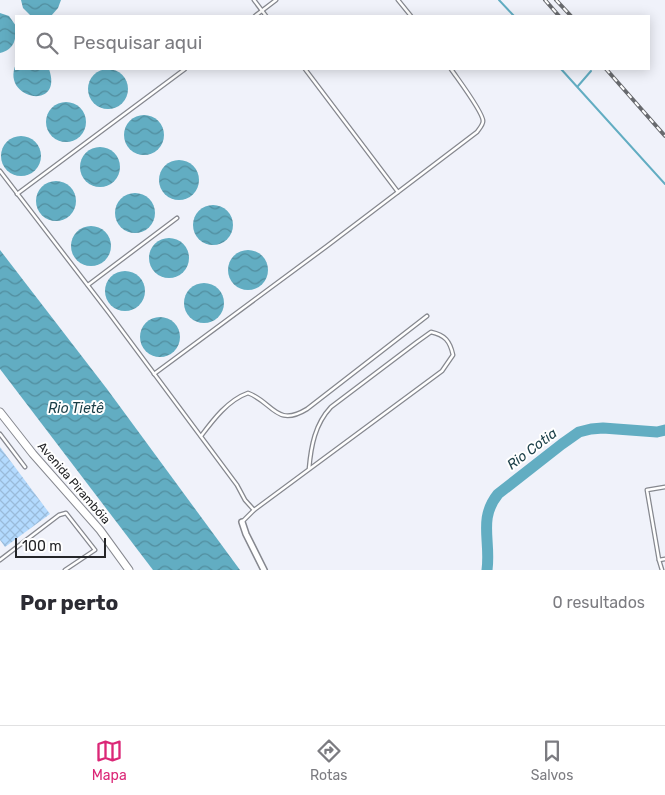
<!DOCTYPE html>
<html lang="pt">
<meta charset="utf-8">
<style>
body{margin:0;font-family:Rubik,sans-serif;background:#f2f2f3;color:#2b2b33}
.scale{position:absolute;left:15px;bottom:12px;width:91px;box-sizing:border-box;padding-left:5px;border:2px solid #242528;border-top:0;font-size:14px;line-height:18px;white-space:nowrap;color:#242528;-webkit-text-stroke:4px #fff;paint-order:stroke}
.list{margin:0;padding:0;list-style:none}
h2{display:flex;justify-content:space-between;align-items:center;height:65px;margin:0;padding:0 20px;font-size:21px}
h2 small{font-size:16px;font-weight:400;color:#7c7c81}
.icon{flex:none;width:28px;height:28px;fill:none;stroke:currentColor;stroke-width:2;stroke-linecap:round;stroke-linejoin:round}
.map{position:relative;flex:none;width:665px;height:570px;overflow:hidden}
.search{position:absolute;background:#fff;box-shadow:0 2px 12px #0003;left:15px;right:15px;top:15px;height:55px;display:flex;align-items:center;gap:12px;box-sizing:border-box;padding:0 18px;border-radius:0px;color:#7c7c81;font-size:19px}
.sheet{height:155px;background:#fff}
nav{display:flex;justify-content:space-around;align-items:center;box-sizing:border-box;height:70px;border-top:1px solid #e1e1e2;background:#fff;font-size:14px;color:#7c7c81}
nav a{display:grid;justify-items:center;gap:2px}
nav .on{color:#db2777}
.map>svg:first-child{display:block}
.water{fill:url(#water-waves)}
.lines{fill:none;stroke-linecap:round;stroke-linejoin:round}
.stream{stroke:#62adc2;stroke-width:2}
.river{stroke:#62adc2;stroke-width:11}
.building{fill:url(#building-cross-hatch)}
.lane-casing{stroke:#86888f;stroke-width:5}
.street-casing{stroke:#86888f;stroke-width:8}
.secondary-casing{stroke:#86888f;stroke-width:9}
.lane{stroke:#fff;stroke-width:2.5}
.street{stroke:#fff;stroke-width:5}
.secondary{stroke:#fff;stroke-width:7}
.rail-casing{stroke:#686a6e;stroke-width:4}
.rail{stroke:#fff;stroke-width:2;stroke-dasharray:5.5;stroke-linecap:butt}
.labels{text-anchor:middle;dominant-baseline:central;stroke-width:4;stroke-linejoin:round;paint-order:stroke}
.street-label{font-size:12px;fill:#242528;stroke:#fff}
.water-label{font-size:14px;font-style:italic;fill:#1b3f48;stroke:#fff}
</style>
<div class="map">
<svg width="665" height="570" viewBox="0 0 665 570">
<defs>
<pattern id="water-waves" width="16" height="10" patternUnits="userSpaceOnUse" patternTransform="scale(1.25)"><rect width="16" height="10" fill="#62adc2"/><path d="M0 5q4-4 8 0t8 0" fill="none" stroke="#518d9e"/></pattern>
<pattern id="building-cross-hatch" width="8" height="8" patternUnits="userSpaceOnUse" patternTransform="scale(1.25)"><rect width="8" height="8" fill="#b3dafe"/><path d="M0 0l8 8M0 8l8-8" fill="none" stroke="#9abbda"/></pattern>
</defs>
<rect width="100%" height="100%" fill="#f0f2fa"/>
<g class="water">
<polygon points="21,0 61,0 58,8 51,16 31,16 23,8"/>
<path d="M 0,13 L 9,16 L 16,26 C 16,39 15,49 0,53 Z"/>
<path d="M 16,64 L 16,69 L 49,69 C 64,112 0,99 16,64 Z"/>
<circle cx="108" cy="89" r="20"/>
<circle cx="66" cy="122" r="20"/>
<circle cx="144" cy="135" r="20"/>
<circle cx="21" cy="156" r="20"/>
<circle cx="100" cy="167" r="20"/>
<circle cx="179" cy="180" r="20"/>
<circle cx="56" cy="201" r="20"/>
<circle cx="135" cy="213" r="20"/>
<circle cx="213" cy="225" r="20"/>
<circle cx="91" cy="246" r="20"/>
<circle cx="169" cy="258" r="20"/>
<circle cx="248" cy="270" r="20"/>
<polygon points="0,250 107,389 240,570 153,570 0,369"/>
<circle cx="125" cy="291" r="20"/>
<circle cx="204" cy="303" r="20"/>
<circle cx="160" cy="337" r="20"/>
</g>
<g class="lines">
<g class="stream">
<polyline points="499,0 514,16"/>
<polyline points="561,69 665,184"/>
<polyline points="578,86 591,71"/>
</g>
<path class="river" d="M 487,570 C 491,540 478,519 498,494 L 562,444 L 579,432 L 591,429 L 603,428 L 657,432 L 665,430"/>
</g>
<polygon class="building" points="0,447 50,514 5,547 0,540"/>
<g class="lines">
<g class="lane-casing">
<g id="lane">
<polyline points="254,0 266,16"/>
<polyline points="398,0 411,16"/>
<polyline points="255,16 276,0"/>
<polyline points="305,69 398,192"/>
<polyline points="0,171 109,313 237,485 245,500 254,510 242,522"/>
<polyline points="17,194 185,69"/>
<polyline points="88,285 177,218"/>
<path d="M 154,374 L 327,246 L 477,132 C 479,129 483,125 483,121 C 483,112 457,78 451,69"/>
<polyline points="0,434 25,467"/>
<path d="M 201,436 C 213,420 228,400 248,393 C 273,402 276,428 307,409 L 427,316"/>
<path d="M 254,510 L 442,371 L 453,355 C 450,341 445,335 431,332 L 417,342 L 331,407 C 315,424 311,446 309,469"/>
<polyline points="0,560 59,515 66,513 95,550 65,570"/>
<polyline points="659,560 665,559"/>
<polyline points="662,570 659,560 647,490 665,487"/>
</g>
</g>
<g class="street-casing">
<polyline id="street" points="242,522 246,534 264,570"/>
</g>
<g class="secondary-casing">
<polyline id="secondary" points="0,412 33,454 100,530 129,570"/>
</g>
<use href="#lane" class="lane"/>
<use href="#street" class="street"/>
<use href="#secondary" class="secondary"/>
<g class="rail-casing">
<g id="rail">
<polyline points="545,0 559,16"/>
<polyline points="556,0 571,16"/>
<polyline points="606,69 665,136"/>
</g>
</g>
<use href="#rail" class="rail"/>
</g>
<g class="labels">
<g class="street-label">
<text transform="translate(74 483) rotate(49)">Avenida Pirambóia</text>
</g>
<g class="water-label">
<text x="76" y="408">Rio Tietê</text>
<text transform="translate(532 449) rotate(-37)">Rio Cotia</text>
</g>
</g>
</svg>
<div class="scale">100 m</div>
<div class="search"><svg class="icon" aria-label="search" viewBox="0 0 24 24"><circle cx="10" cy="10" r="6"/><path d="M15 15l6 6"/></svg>Pesquisar aqui</div>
</div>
<section class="sheet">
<h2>Por perto<small>0 resultados</small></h2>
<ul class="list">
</ul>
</section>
<nav>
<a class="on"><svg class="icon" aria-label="map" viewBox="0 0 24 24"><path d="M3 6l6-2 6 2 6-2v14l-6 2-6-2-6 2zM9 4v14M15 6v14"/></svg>Mapa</a>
<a><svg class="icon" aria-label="directions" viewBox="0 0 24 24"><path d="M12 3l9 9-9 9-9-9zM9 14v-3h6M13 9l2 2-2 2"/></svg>Rotas</a>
<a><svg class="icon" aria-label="saved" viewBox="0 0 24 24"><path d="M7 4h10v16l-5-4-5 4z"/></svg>Salvos</a>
</nav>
